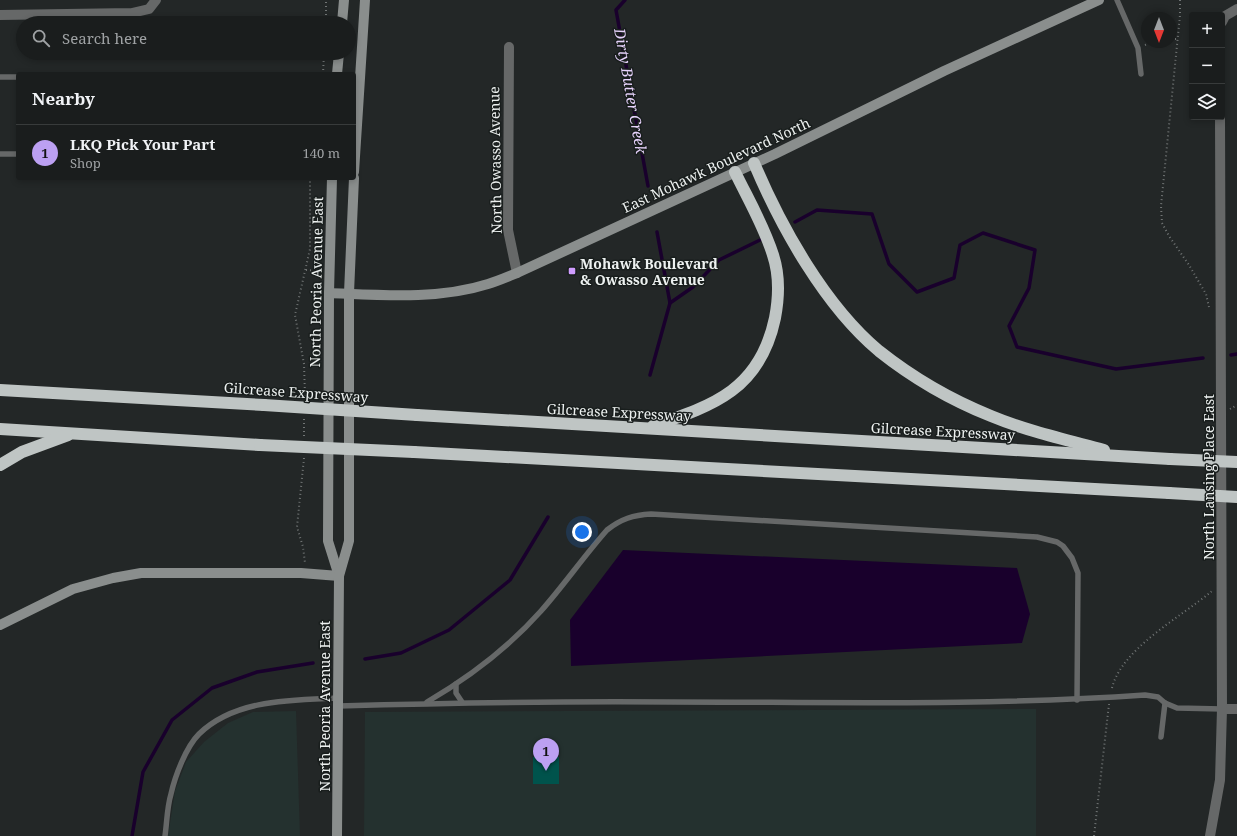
<!DOCTYPE html>
<meta charset="utf-8">
<style>
body{margin:0;font-family:"Noto Serif",serif;background:#272a2a;color:#f1f3f6}
.controls{position:absolute;right:12px;top:12px;display:grid;overflow:hidden;border-radius:4px;box-shadow:0 2px 6px #0003}
.controls button{width:36px;height:36px;display:grid;place-items:center;padding:0;border:0;border-bottom:1px solid #383b3b;background:#1a1d1d;color:#f1f3f6;font:20px sans-serif}
.compass{position:absolute;left:1141px;top:12px;width:36px;height:36px;border-radius:50%;background:#1a1d1d;box-shadow:0 2px 6px #0003;rotate:180deg}
.you{position:absolute;left:582px;top:532px;width:14px;height:14px;margin:-10px;border:3px solid #fff;border-radius:50%;background:#1a73e8;box-shadow:0 0 0 6px #1a73e833}
.badge{display:grid;place-items:center;width:26px;height:26px;border-radius:50%;background:#bca0f2;color:#111;font-size:13px;font-weight:700}
.pin{position:absolute;translate:-50% -33px;filter:drop-shadow(0 1px 2px #0008)}
.pin::after{content:'';position:absolute;top:21px;width:14px;height:12px;background:inherit;clip-path:polygon(0 0,100% 0,50% 100%)}
.list{margin:0;padding:0;list-style:none}
h2{display:flex;justify-content:space-between;align-items:center;height:52px;margin:0;padding:0 16px;font-size:17px}
h2 small{font-size:13px;font-weight:400;color:#9fa2a4}
.list li{display:grid;grid-template-columns:26px 1fr auto;gap:12px;align-items:center;box-sizing:border-box;height:56px;padding:0 16px;border-top:1px solid #383b3b}
.list b{display:block;font-size:15px;white-space:nowrap}
.list p{margin:0;font-size:13px;white-space:nowrap;color:#9fa2a4}
.list em{font-size:13px;font-style:normal;color:#9fa2a4}
.icon{flex:none;width:22px;height:22px;fill:none;stroke:currentColor;stroke-width:2;stroke-linecap:round;stroke-linejoin:round}
.map{position:relative;flex:none;width:1237px;height:836px;overflow:hidden}
.search{position:absolute;background:#1a1d1d;box-shadow:0 2px 6px #0003;left:16px;top:16px;width:340px;height:44px;display:flex;align-items:center;gap:10px;box-sizing:border-box;padding:0 14px;border-radius:22px;color:#9fa2a4;font-size:15px}
.panel{position:absolute;background:#1a1d1d;box-shadow:0 2px 6px #0003;left:16px;top:72px;width:340px;height:108px;border-radius:4px}
.map>svg:first-child{display:block}
.built{fill:#24312f}
.water{fill:#19002c}
.lines{fill:none;stroke-linecap:round;stroke-linejoin:round}
.stream{stroke:#19002c;stroke-width:3.5}
.building{fill:#00534c}
.path{stroke:#717575;stroke-width:2;stroke-dasharray:1 3;stroke-linecap:butt}
.lane{stroke:#666868;stroke-width:5.5}
.street{stroke:#666868;stroke-width:10}
.secondary{stroke:#8a8e8d;stroke-width:10}
.highway{stroke:#bfc5c4;stroke-width:12}
.highway-bridge{stroke:#bfc5c4;stroke-width:12}
.poi-dot{fill:#d09dff;stroke:#191e1d;stroke-width:1.5}
.labels{text-anchor:middle;dominant-baseline:central;stroke-width:3;stroke-linejoin:round;paint-order:stroke}
.street-label{font-size:14px;fill:#edf1f0;stroke:#191e1d}
.poi-label{font-size:14px;font-weight:bold;fill:#edf1f0;stroke:#191e1d;text-anchor:start}
.water-label{font-size:15px;font-style:italic;fill:#e6d2fb;stroke:#191e1d}
</style>
<div class="map">
<svg width="1237" height="836" viewBox="0 0 1237 836">
<rect width="100%" height="100%" fill="#232727"/>
<g class="built">
<polygon points="1036,709 1036,836 364,836 365,712"/>
<polygon points="296,711 300,836 168,836 175,791 186,762 204,742 228,723 253,712"/>
</g>
<polygon class="water" points="623,550 1017,568 1030,614 1022,643 571,666 570,620"/>
<g class="lines">
<g class="stream">
<polyline points="625,0 616,10 648,186"/>
<polyline points="795,222 817,210 872,214 889,264 917,292 954,278 960,245 983,233 1035,250 1029,288 1009,326 1017,347 1116,369 1203,358"/>
<polyline points="670,303 693,287 719,260 760,240"/>
<polyline points="1231,355 1237,354"/>
<polyline points="650,375 670,303 657,232"/>
<polyline points="365,659 401,653 449,630 510,580 548,517"/>
<polyline points="132,836 143,772 172,720 212,688 257,672 313,663"/>
</g>
</g>
<rect class="building" x="533" y="757" width="26" height="27"/>
<g class="lines">
<g class="path">
<polyline points="1180,0 1180,15 1161,206 1162,223 1169,236 1189,265 1206,294 1209,307"/>
<polyline points="326,23 326,0"/>
<polyline points="1171,39 1178,39"/>
<polyline points="1145,45 1153,42"/>
<polyline points="323,74 324,53"/>
<polyline points="306,270 319,271"/>
<polyline points="305,396 304,364 295,315 310,249 310,178"/>
<polyline points="1230,409 1237,405"/>
<polyline points="304,436 304,418"/>
<polyline points="304,458 297,527 303,547 305,563"/>
<path d="M 1112,688 C 1122,648 1181,617 1212,591"/>
<polyline points="1094,836 1109,704"/>
</g>
<g class="lane">
<polyline points="1117,0 1138,48 1141,74"/>
<polyline points="0,77 18,77"/>
<polyline points="0,154 18,154"/>
<polyline points="456,684 456,693 462,702"/>
<path d="M 427,702 C 468,678 509,647 541,611 C 564,585 584,556 607,530 C 621,519 633,515 651,514 L 1037,537 L 1057,542 L 1063,546 L 1072,558 L 1078,573 L 1077,700"/>
<path d="M 338,706 C 449,703 560,701 671,702 C 829,702 988,706 1145,695 L 1158,697 L 1165,703 L 1177,708 L 1222,709"/>
<polyline points="1161,737 1165,703"/>
<path d="M 165,836 C 167,822 167,807 171,794 C 175,776 186,747 199,734 C 235,699 292,700 338,698"/>
</g>
<g class="street">
<polyline points="0,15 132,13 149,9 156,0"/>
<polyline points="1222,22 1225,16 1237,9"/>
<polyline points="509,47 508,230 517,273"/>
<polyline points="1222,709 1237,709"/>
<polyline points="1210,836 1220,780 1222,709 1220,117"/>
</g>
<g class="secondary">
<polyline points="342,23 344,0"/>
<polyline points="337,74 339,53"/>
<polyline points="354,172 365,0"/>
<polyline points="332,178 329,293 328,541 339,576"/>
<path d="M 329,293 C 380,295 438,300 488,284 C 498,281 507,277 517,273 L 775,154 L 944,71 L 1099,0"/>
<polyline points="0,625 73,589 113,578 141,573 301,573 339,576"/>
<polyline points="337,836 339,576 349,541 349,293 354,178"/>
</g>
<g class="highway">
<path d="M 754,163 C 781,227 825,306 879,351 C 913,378 951,400 991,416 C 1027,431 1067,440 1104,450"/>
<polyline points="0,390 264,405"/>
<polyline points="417,415 1170,459"/>
<path d="M 653,426 C 715,405 760,389 775,318 C 779,297 780,276 773,255 C 764,226 748,199 735,172"/>
<polyline points="0,429 260,445"/>
<polyline points="414,452 1169,493"/>
<polyline points="0,465 22,452 68,435"/>
</g>
<g class="highway-bridge">
<polyline points="264,405 417,415"/>
<polyline points="260,445 414,452"/>
<polyline points="1170,459 1237,462"/>
<polyline points="1169,493 1237,497"/>
</g>
</g>
<rect class="poi-dot" x="568" y="267" width="8" height="8" rx="2"/>
<g class="labels">
<g class="street-label">
<text transform="translate(495 160) rotate(-91)">North Owasso Avenue</text>
<text transform="translate(716 165) rotate(-25)">East Mohawk Boulevard North</text>
<text transform="translate(316 282) rotate(-89)">North Peoria Avenue East</text>
<text transform="translate(296 392) rotate(4)">Gilcrease Expressway</text>
<text transform="translate(619 412) rotate(3)">Gilcrease Expressway</text>
<text transform="translate(943 431) rotate(3)">Gilcrease Expressway</text>
<text transform="translate(1208 477) rotate(-90)">North Lansing Place East</text>
<text transform="translate(324 706) rotate(-90)">North Peoria Avenue East</text>
</g>
<g class="poi-label">
<text x="580" y="263">Mohawk Boulevard<tspan x="580" dy="16">&amp; Owasso Avenue</tspan></text>
</g>
<g class="water-label">
<text transform="translate(631 91) rotate(80)">Dirty Butter Creek</text>
</g>
</g>
</svg>
<div class="controls">
<button>+</button>
<button>−</button>
<button><svg class="icon" aria-label="layers" viewBox="0 0 24 24"><path d="M12 4l9 5-9 5-9-5zM3 14l9 5 9-5"/></svg></button>
</div>
<svg class="compass" viewBox="-18 -18 36 36"><path d="M0-13l5 13h-10z" fill="#e53935"/><path d="M0 13l5-13h-10z" fill="#9fa2a4"/></svg>
<div class="you"></div>
<div class="pin badge" style="left:546px;top:771px">1</div>
<div class="search"><svg class="icon" aria-label="search" viewBox="0 0 24 24"><circle cx="10" cy="10" r="6"/><path d="M15 15l6 6"/></svg>Search here</div>
<section class="panel">
<h2>Nearby<small></small></h2>
<ul class="list">
<li><span class="badge">1</span><div><b>LKQ Pick Your Part</b><p>Shop</p></div><em>140 m</em></li>
</ul>
</section>
</div>
